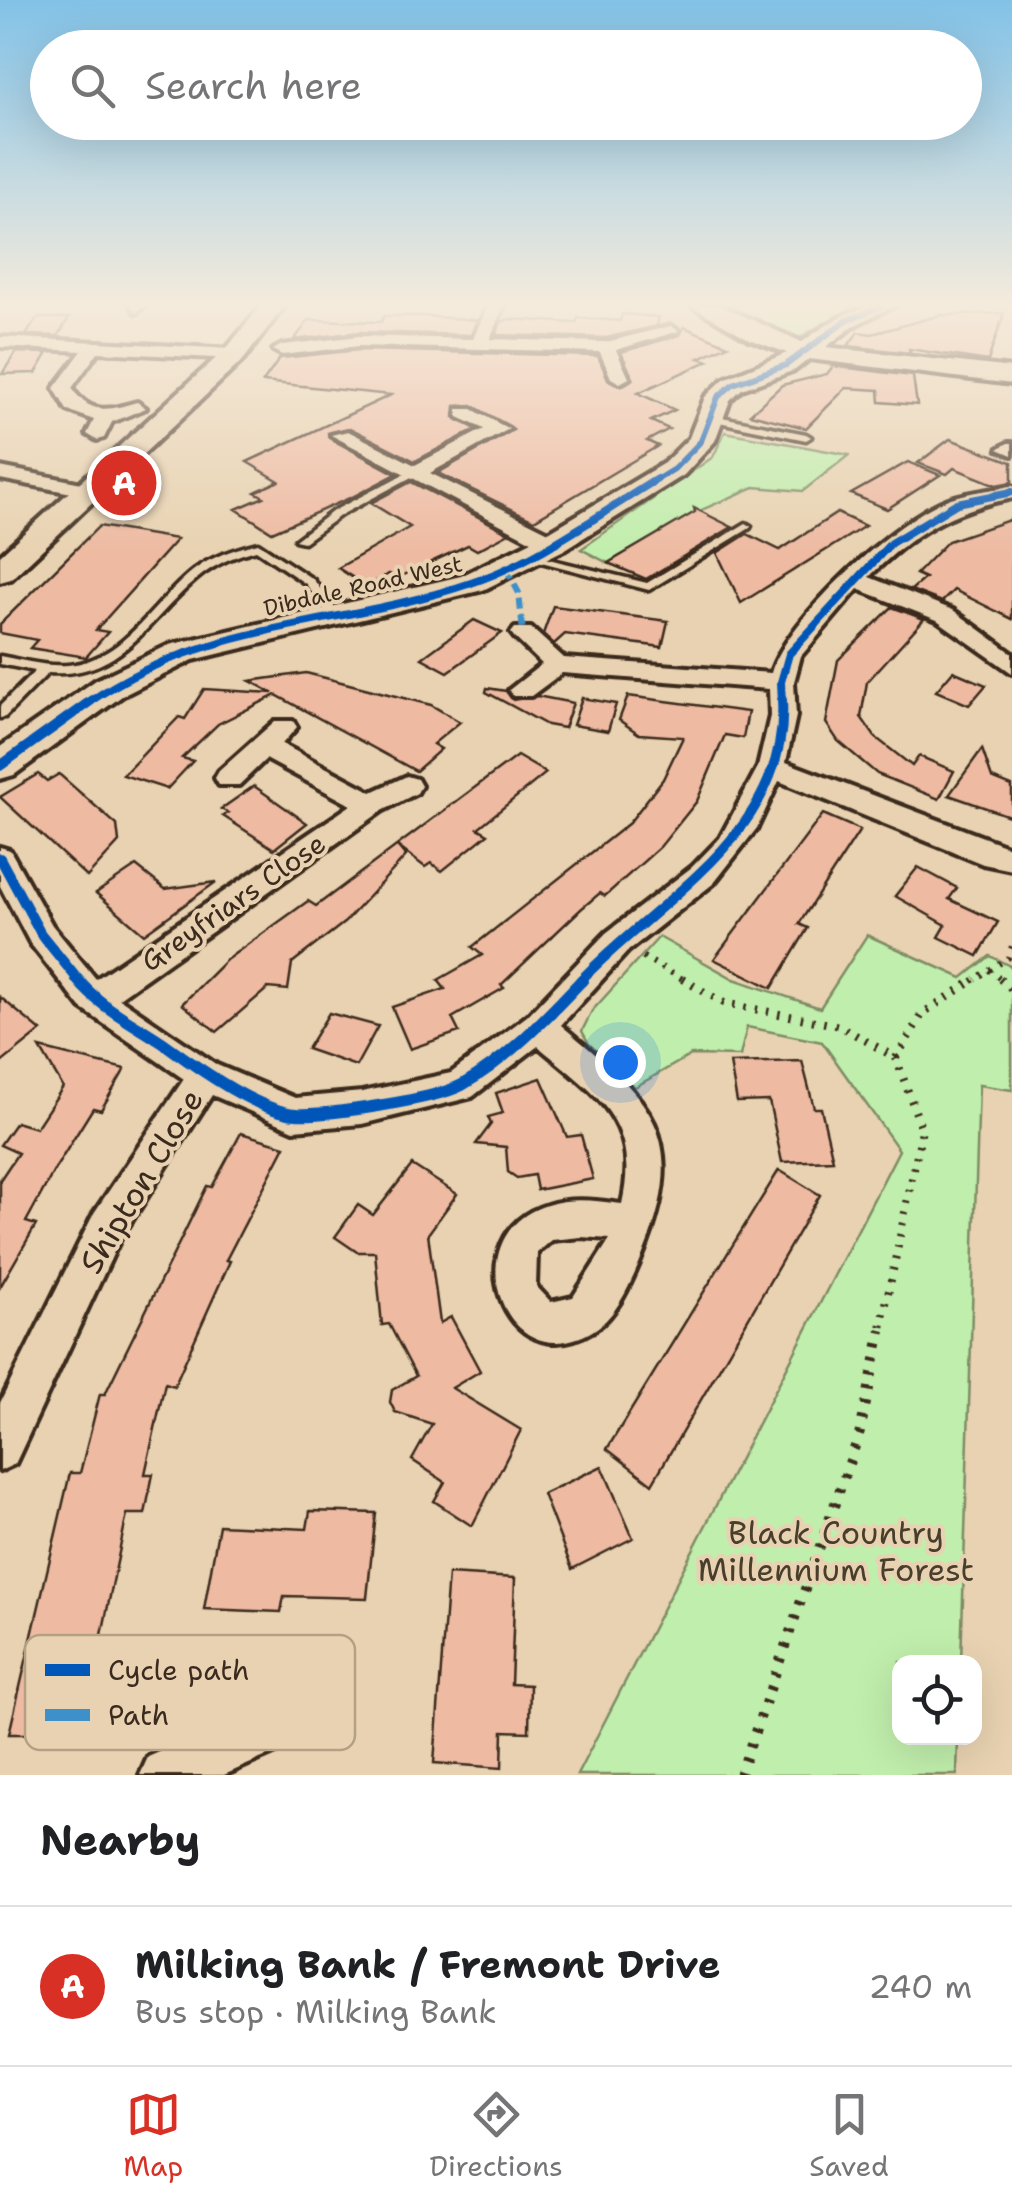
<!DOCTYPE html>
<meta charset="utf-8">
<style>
body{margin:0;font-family:"Shantell Sans",sans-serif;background:#f2f2f2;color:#202124}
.controls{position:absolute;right:30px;bottom:30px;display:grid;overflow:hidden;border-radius:20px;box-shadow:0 10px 40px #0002}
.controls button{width:90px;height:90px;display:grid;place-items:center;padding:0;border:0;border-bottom:2px solid #e0e0e0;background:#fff;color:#202124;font:50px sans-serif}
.you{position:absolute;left:620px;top:1062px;width:35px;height:35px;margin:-25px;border:8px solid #fff;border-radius:50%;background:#1a73e8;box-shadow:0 0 0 15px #1a73e833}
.badge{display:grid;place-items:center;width:65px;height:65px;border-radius:50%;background:#d93025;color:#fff;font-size:32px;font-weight:700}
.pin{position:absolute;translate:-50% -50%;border:5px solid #fff;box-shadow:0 2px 10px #0006}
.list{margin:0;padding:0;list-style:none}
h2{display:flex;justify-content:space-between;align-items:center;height:130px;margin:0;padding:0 40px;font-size:42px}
h2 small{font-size:32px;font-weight:400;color:#757577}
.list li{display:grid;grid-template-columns:65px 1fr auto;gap:30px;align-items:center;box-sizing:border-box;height:160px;padding:0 40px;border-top:2px solid #e0e0e0}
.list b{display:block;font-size:38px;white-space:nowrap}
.list p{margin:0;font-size:32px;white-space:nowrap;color:#757577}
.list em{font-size:32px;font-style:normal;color:#757577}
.icon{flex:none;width:55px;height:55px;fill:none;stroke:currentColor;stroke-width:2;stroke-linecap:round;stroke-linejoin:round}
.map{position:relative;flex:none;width:1012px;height:1775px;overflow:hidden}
.search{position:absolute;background:#fff;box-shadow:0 10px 40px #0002;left:30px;right:30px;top:30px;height:110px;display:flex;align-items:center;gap:25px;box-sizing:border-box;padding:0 35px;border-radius:55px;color:#757577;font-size:38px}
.sheet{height:290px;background:#fff}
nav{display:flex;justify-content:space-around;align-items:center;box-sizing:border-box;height:140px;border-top:2px solid #e0e0e0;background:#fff;font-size:28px;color:#757577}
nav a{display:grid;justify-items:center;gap:5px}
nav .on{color:#d93025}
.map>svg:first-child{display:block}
.green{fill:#c0eeac;stroke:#7e8c65;stroke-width:2.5}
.building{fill:#eebaa2;stroke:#3b2a1e;stroke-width:2.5}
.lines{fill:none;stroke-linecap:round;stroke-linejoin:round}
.lane-casing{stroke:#3b2a1e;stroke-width:7}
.street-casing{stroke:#3b2a1e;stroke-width:8}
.secondary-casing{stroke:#3b2a1e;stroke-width:8}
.path-far2{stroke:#3b2a1e;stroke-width:6;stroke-dasharray:2.5 8;stroke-linecap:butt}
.path-far1{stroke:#3b2a1e;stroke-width:8;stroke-dasharray:2.5 9;stroke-linecap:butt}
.path{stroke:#3b2a1e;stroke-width:10;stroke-dasharray:4 11;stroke-linecap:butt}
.lane{fill:#e8d2b1;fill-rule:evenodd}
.street{fill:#e8d2b1;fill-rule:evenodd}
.secondary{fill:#e8d2b1;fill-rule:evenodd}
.quiet{stroke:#3e90ca;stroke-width:6;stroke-dasharray:11 6;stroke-linecap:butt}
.cycleway-far3-casing{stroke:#e8d2b1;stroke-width:10}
.cycleway-far2-casing{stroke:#e8d2b1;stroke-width:12}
.cycleway-far1-casing{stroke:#e8d2b1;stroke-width:16}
.cycleway-casing{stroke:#e8d2b1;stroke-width:19}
.cycleway-far3{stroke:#0057b8;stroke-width:6}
.cycleway-far2{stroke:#0057b8;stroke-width:8}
.cycleway-far1{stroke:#0057b8;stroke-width:10}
.cycleway{stroke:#0057b8;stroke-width:12}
.labels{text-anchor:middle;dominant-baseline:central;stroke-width:8;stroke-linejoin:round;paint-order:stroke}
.far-street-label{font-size:22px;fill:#3b2a1e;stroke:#e8d2b1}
.street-label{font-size:28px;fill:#3b2a1e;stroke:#e8d2b1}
.near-street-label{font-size:32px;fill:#3b2a1e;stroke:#e8d2b1}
.near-park-label{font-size:32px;fill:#483e2c;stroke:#e8d2b1}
.key{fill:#e8d2b1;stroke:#b4a085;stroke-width:2.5}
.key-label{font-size:28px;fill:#3b2a1e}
</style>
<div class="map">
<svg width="1012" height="1775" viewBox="0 0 1012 1775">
<rect width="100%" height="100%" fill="#e8d2b1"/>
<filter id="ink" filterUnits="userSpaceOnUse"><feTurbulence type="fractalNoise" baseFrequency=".01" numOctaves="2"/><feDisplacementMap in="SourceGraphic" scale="20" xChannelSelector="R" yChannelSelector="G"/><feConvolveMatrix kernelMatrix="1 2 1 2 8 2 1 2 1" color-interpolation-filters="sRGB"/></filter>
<g filter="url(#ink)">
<g class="green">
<polygon points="721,305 855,305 798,338 772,332"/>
<polygon points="725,432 849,455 803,491 754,487 692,514 608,563 581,549 713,457"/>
<polygon points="867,935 962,978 990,956 1012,967 1012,1090 979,1085 961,1662 900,1662 900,1738 958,1738 957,1775 577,1775 899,1150 822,1042 747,1027 740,1056 691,1055 635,1087 589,1044 582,1031 592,1011 659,937 734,979 820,1008"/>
</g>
<g class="building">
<polygon points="1004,313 988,361 909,349 910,353 848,346 858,332 872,334 941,315"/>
<polygon points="622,314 659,317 657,326 606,338 496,335 501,322 509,319 576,323 578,318 620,321"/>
<polygon points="384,316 422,316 477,320 471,335 359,332 294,340 309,320 381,322"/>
<polygon points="37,318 69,318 58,336 26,335"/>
<polygon points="684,327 728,345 699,358 708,361 638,393 675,410 651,421 669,429 647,441 658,446 534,520 438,473 513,430 472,405 455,406 454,417 476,429 415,461 350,428 328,433 329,438 396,474 352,497 272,532 236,509 264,497 255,492 279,481 247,462 391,395 263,382 280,358 359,350 598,356 608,379 622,386 633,379 621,352 680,335"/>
<polygon points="16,352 48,353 36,373 2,374"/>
<polygon points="833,366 913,376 917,405 880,402 879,390 846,388 806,428 750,414 782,385 827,374"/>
<polygon points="950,439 1012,462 1012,482 996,485 954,468 947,474 918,463"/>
<polygon points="908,462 940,475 887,509 851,494"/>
<polygon points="411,482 509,533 477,550 468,545 397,578 389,574 366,586 338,568 410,527 371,503"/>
<polygon points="694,508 732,527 646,579 608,563 695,512"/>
<polygon points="837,513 865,526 741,603 717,553 747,534 780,550"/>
<polygon points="1012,519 1012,619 954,590 942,602 911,590 925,578 916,574 948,541"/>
<polygon points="99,526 177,539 96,630 108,632 86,657 30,648 37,640 0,633 0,624"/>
<polygon points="553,606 668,621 662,647 565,634 554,644 543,634"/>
<polygon points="892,607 924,619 867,682 861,717 875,737 912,766 919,756 954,771 939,799 877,774 838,741 826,723 838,660"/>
<polygon points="474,620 502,633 448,672 422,658"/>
<polygon points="953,671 986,685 969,705 936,691"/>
<polygon points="306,673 431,705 460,722 433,744 441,749 416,771 276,695 218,724 182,758 193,761 167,789 123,775 179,717 185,719 204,689 273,693 250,681"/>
<polygon points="487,688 506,691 513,700 537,696 573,703 564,728 547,725 486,692"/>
<polygon points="628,696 748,712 743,738 725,735 697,801 660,847 605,896 600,893 581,909 501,985 504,988 452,1018 459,1032 410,1049 392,1007 445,989 438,980 482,955 472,947 629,823 663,779 683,737 639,734 619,720"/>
<polygon points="582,698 616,704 608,731 573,725"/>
<polygon points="982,749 992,778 1012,786 1012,817 949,795"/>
<polygon points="517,756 546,773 478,828 488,834 442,871 431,863 425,867 397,846 406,856 345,922 292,963 288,990 268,988 217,1032 182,1004 226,960 308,901 316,906"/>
<polygon points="38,774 47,781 59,774 117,825 119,842 87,877 0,797"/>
<polygon points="254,786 307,823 274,849 223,816 228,813 221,809"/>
<polygon points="823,814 860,830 799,924 808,928 772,988 714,959"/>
<polygon points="136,866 165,889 216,882 144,934 96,893"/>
<polygon points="918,867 957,888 949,899 998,922 978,956 939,937 946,925 895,896"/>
<polygon points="0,997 41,1031 0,1064"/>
<polygon points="329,1013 378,1026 356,1066 307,1049"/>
<polygon points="40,1048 125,1069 101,1110 93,1108 55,1169 26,1222 36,1225 0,1287 0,1180 18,1153 0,1145 16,1122 36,1128 63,1087"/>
<polygon points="802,1061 814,1108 821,1108 833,1160 782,1162 769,1101 737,1102 730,1063"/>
<polygon points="541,1078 567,1137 581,1135 593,1179 537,1190 534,1175 517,1178 508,1172 506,1147 476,1144 491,1124 488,1117 503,1113 496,1093"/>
<polygon points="241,1133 285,1146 226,1260 230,1261 174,1386 165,1383 145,1474 153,1474 145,1514 127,1514 91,1688 120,1687 111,1734 9,1734 70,1473 80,1473 100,1394 105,1394 207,1186 212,1187"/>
<polygon points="412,1165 457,1194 428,1234 440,1323 451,1317 480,1371 452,1388 521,1430 472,1526 434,1501 445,1482 412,1460 432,1424 395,1412 390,1402 392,1390 416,1376 389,1324 382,1325 375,1252 357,1252 335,1237 358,1205 373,1215"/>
<polygon points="779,1170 820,1195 652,1484 607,1449"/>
<polygon points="602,1466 633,1538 572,1569 543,1494"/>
<polygon points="310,1511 376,1513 367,1598 284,1596 281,1612 204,1609 219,1525 307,1529"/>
<polygon points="448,1574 515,1578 511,1684 530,1685 529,1732 503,1731 502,1768 434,1763"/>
</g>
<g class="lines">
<g class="lane-casing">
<g id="lane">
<polygon points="712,415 806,434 811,437 806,440 709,420 707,418"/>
<polygon points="410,471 419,473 341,515 304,542 295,540 333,511"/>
<polygon points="746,523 751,526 750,528 649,590 522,557 528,554 647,583"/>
<path d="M 258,543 L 314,580 L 339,614 L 337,616 L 329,616 L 306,584 L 256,550 C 238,555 222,561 206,572 C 152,611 127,679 48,673 L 5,717 L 0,718 L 0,706 L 35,671 L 0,664 L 0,656 C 22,660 46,667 68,665 C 128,660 156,595 201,565 C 219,554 238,548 258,543 Z"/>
</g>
</g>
<g class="street-casing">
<g id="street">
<polygon points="130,305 146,305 136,313"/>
<polygon points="488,305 504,305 490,339 606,342 671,326 679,331 616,350 629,378 620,383 611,378 600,352 359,346 282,355 273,350 282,345 359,336 473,339"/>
<path d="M 0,337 L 235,349 L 244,354 L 235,359 L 98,352 L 72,388 C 90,416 109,410 137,402 L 146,408 L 112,422 L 104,438 L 97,440 L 87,434 L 94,420 L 67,410 L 54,388 L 82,351 L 0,347 Z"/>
<polygon points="458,409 472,409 509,429 430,473 561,538 561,548 545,548 331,435 348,431 415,465 484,429 458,417"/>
<polygon points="1008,443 1012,443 1012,455 998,449"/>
<polygon points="0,467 92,485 102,491 92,497 0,479"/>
<path d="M 1012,486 L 1012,498 C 949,511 915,532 869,577 L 953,610 L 1012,653 L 1012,673 L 937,620 L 858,589 L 801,656 L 794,682 L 796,716 L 786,762 L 1012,848 L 1012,870 L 983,864 L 779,781 L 757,828 L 714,883 L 628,951 L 561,1025 C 650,1100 692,1133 643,1254 C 632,1280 619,1314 594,1330 C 504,1385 452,1234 547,1205 C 571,1197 597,1201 622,1204 C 641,1119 596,1096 538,1046 L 472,1097 L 362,1124 L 294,1130 L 212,1095 L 120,1239 L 15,1464 L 0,1471 L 0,1403 L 94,1213 L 184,1079 L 81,1008 L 30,943 L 0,886 L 0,847 L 10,850 L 52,925 L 96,979 L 351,805 L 266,759 L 239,785 L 219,785 L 215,778 L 219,771 L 275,721 L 293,721 L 297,727 L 282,744 L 372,792 L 407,776 L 417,779 L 421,786 L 417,793 L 382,811 L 119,998 L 217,1065 L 295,1098 L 362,1092 L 451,1073 L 527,1016 L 606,933 L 692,867 L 720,838 L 758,767 L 770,716 L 769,689 L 562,673 L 531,696 L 513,696 L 509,690 L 542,664 L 515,638 L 511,633 L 515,628 L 531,628 L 564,658 L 771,673 C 787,619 897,517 951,498 C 970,492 992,490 1012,486 ZM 581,1237 L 610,1239 L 573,1297 L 551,1302 L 536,1286 L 537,1253 L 552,1240 Z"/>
<polygon points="301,1690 319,1697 326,1715 319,1733 224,1775 140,1775 148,1757"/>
</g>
</g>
<g class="secondary-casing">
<g id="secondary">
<polygon points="262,305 285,305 244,359 11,579 0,582 0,555 226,349"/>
<path d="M 690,305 L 719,305 L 802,342 C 834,319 855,305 895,305 L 855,325 L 826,347 L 1012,368 L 1012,384 L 809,359 L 795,370 L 742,389 L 730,400 L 715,441 L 684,475 L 564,550 L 483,590 L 193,660 L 122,696 L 14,775 L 0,779 L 0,747 L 96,680 L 169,645 L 461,576 L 542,536 L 664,463 L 689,438 L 705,397 L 724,379 L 787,353 L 749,339 Z"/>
</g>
</g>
<g class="path-far2">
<polyline points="643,957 686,981"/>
<polyline points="989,970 1003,981"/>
<polyline points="972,981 1008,958 1012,946"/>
</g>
<g class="path-far1">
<polyline points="682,979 724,1003 840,1026 896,1058 922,1130 880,1333"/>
<polyline points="1000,979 1012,989"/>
<polyline points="896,1058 923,1013 976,979"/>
</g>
<polyline class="path" points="740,1775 860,1432 881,1330"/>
<use href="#lane" class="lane"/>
<use href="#street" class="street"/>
<use href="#secondary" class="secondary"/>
<polyline class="quiet" points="506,569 519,593 523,633"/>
<g class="cycleway-far3-casing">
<polyline id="cycleway-far3" points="653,482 674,469 701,441 718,397 733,384 786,365 847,320 884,305"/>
</g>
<g class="cycleway-far2-casing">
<g id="cycleway-far2">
<path d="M 88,703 C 201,622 344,627 471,583 C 537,561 598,515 657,479"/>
<polyline points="782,703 781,682 789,654 891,543 957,503 1012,492"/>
</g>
</g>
<g class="cycleway-far1-casing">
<g id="cycleway-far1">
<polyline points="0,766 92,700"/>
<polyline points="0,858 41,934 79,981"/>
<path d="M 580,981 C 658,898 790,834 782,700"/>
</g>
</g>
<g class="cycleway-casing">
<path id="cycleway" d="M 77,979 C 102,1010 137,1024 169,1047 C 199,1069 258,1111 296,1114 C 327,1116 436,1099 462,1085 C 508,1059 547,1017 583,979"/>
</g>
<use href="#cycleway-far3" class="cycleway-far3"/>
<use href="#cycleway-far2" class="cycleway-far2"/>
<use href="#cycleway-far1" class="cycleway-far1"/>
<use href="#cycleway" class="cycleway"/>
</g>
</g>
<linearGradient id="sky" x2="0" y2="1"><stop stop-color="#82c2e7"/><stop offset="0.55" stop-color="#f5ebdc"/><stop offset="1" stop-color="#f5ebdc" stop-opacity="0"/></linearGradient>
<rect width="1012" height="554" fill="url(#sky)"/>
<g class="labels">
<g class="far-street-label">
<text transform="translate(363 586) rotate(-13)">Dibdale Road West</text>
</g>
<g class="street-label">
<text transform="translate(233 902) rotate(-35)">Greyfriars Close</text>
</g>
<g class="near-street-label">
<text transform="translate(141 1181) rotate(-59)">Shipton Close</text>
</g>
<g class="near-park-label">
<text x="836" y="1532">Black Country<tspan x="836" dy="37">Millennium Forest</tspan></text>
</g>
</g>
<rect x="25" y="1635" width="330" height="115" rx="15" class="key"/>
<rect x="45" y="1664" width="45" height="12" fill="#0057b8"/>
<rect x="45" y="1709" width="45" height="12" fill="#3e90ca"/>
<g class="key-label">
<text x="108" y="1680">Cycle path</text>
<text x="108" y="1725">Path</text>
</g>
</svg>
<div class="controls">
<button><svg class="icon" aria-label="locate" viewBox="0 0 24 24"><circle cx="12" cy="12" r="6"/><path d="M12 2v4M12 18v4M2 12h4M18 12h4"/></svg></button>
</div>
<div class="you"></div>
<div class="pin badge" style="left:124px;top:483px">A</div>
<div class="search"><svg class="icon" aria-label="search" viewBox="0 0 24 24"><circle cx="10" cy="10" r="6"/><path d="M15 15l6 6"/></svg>Search here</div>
</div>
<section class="sheet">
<h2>Nearby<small></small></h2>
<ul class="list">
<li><span class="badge">A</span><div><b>Milking Bank / Fremont Drive</b><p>Bus stop · Milking Bank</p></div><em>240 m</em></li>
</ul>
</section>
<nav>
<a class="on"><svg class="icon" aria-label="map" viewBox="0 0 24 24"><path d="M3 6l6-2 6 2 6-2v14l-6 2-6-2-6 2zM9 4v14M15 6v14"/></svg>Map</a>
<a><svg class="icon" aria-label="directions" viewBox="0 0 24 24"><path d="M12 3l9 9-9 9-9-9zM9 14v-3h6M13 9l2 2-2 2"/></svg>Directions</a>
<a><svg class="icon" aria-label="saved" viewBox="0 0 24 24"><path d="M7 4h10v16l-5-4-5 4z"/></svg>Saved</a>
</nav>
